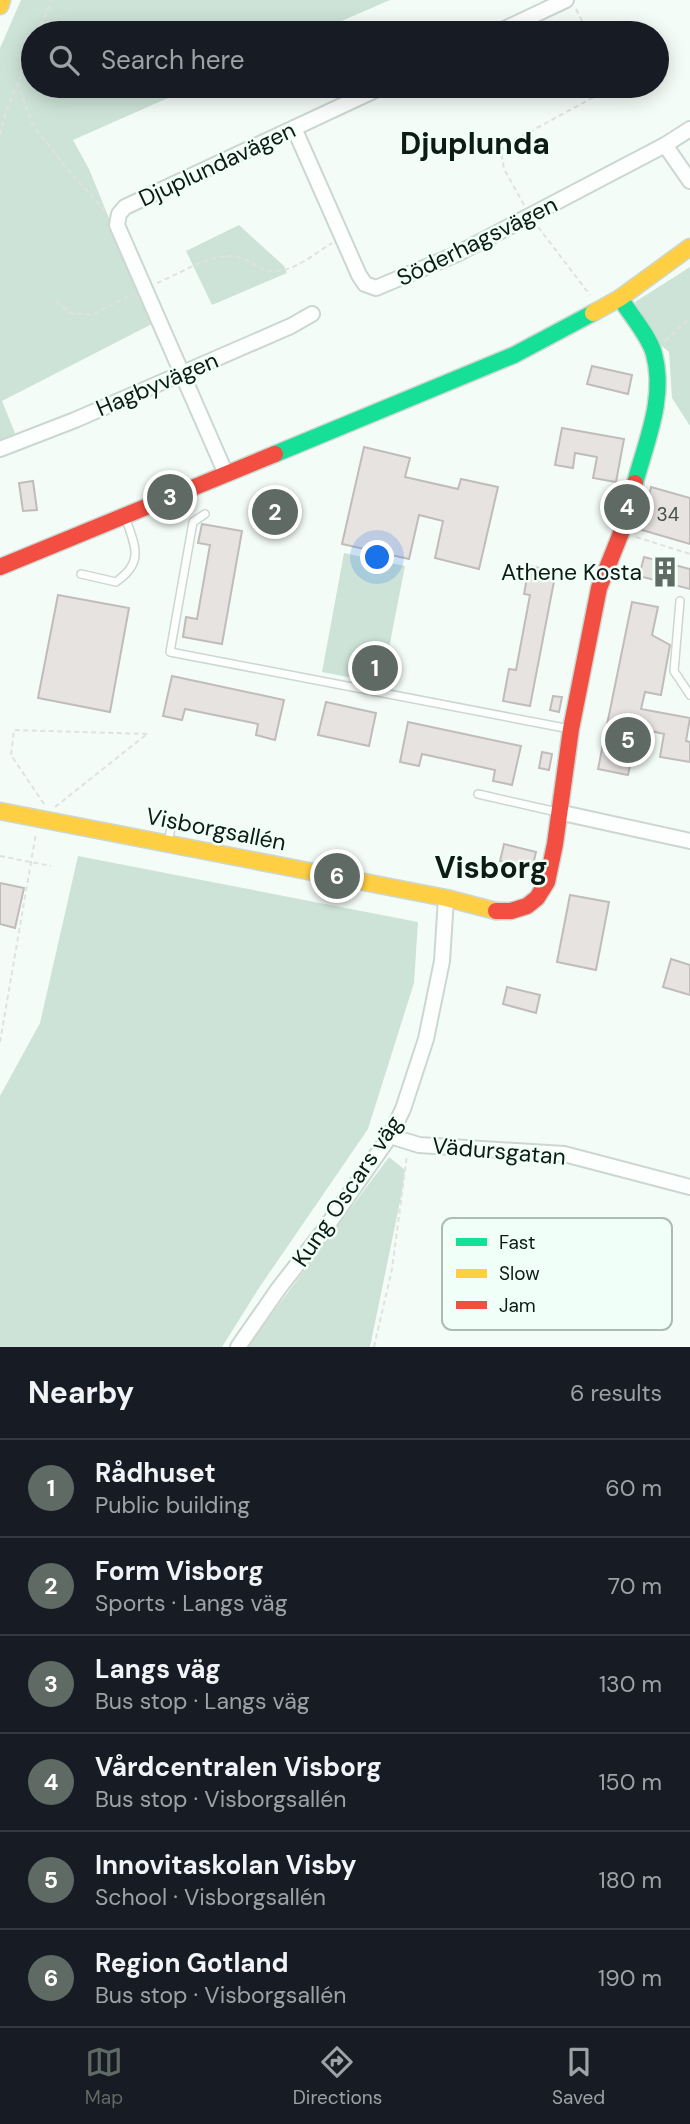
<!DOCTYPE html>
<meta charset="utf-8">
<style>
body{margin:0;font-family:"DM Sans",sans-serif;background:#242831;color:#f1f3f6}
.you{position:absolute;left:378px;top:558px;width:24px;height:24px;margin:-18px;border:5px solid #fff;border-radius:50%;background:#1a73e8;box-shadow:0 0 0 10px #1a73e833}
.badge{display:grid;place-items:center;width:46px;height:46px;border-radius:50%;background:#5e6a63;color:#fff;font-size:23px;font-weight:700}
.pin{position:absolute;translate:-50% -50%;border:4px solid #fff;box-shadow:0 2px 7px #0006}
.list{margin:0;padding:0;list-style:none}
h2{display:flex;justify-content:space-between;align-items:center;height:91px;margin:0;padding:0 28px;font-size:30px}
h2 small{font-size:23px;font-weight:400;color:#9ea1a6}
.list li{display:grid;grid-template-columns:46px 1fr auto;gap:21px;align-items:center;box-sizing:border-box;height:98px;padding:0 28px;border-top:2px solid #363941}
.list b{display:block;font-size:26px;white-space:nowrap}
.list p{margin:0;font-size:23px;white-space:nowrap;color:#9ea1a6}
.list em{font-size:23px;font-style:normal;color:#9ea1a6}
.icon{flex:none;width:38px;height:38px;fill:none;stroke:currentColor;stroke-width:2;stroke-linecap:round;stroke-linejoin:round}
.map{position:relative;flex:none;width:690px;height:1347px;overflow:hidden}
.search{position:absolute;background:#171b24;box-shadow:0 4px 18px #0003;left:21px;right:21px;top:21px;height:77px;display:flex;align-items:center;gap:18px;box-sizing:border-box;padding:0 24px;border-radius:38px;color:#9ea1a6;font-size:26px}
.sheet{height:679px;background:#171b24}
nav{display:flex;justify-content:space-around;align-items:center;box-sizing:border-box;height:98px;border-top:2px solid #363941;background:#171b24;font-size:19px;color:#9ea1a6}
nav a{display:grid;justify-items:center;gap:4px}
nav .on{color:#5e6a63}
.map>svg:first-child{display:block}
.green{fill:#cee3d8}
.building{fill:#e7e3e1;stroke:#c0bcbb;stroke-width:2}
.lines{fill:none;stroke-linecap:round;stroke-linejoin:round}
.lane-casing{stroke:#ccd7d1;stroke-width:10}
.street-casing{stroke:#ccd7d1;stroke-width:18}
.fast-casing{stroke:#ccd7d1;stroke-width:19}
.slow-casing{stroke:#ccd7d1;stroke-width:19}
.jam-casing{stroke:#ccd7d1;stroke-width:19}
.path{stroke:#dfe2e0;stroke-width:2;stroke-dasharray:5 3.5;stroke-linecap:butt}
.lane{stroke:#fdfffe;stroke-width:7}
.street{stroke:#fdfffe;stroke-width:14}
.fast{stroke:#16e098;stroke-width:16}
.slow{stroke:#ffcf43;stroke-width:16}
.jam{stroke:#f24e42;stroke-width:16}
.labels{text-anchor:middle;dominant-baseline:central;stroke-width:5;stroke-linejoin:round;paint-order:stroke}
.number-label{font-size:19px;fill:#444e48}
.street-label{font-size:23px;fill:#0d1b14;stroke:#f0fff7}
.poi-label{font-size:23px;fill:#0d1b14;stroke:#f0fff7;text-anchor:end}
.district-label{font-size:30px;font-weight:bold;fill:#0d1b14;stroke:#f0fff7}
.key{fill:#f0fff7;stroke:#acbbb3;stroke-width:2}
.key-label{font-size:19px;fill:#0d1b14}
</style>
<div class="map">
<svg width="690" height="1347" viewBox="0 0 690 1347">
<rect width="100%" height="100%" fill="#f4fcf7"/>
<g class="green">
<polygon points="21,0 390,0 314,33 33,33 33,86 195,86 73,140 89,169 152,324 2,401 17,438 0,444 0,48"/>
<polygon points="239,225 284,266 287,273 212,305 186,251"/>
<polygon points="690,267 690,426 672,398 669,352 647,334 635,302"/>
<polygon points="344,553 405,566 382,684 322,672"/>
<polygon points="78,856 418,922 414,983 368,1129 259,1288 222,1347 0,1347 0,1096 40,1023"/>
<polygon points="389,1157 405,1170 402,1192 370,1347 247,1347"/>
</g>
<g class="building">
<polygon points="592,366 632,375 628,394 587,384"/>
<polygon points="562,428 624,439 616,482 593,478 597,457 575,453 573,468 555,465"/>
<polygon points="364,447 410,458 405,477 458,489 461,479 498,487 479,569 435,558 443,521 419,515 409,559 342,544"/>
<polygon points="33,481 37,510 23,511 19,483"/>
<polygon points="651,487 690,498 690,544 642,530"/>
<polygon points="202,524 242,531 222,644 183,637 186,617 197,619 210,545 198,543"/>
<polygon points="644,557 690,569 690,589 639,576"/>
<polygon points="529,566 556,571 530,706 503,701 509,669 516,670 530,595 524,594"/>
<polygon points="58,595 129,608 110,712 38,698"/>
<polygon points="632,602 658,607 652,635 670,645 661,695 645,692 641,709 690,718 686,741 690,742 690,762 660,757 664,734 638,728 628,775 598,769"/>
<polygon points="172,676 284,700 275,740 256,735 258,724 185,709 182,720 163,716"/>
<polygon points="553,696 562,697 559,712 550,710"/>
<polygon points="326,702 376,713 369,746 318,735"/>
<polygon points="408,722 521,746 512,785 493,781 495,770 422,754 419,766 400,762"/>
<polygon points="542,752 552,754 549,770 539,768"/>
<polygon points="504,844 536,852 532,869 500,861"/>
<polygon points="0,883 24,888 15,928 0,924"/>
<polygon points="570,895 609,902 596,970 557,962"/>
<polygon points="671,959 690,965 690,995 663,987"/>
<polygon points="507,987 540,995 536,1013 503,1004"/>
</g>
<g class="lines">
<g class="lane-casing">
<g id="lane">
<polyline points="205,514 193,522 170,652 570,729"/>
<path d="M 81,574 L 116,582 C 146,561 134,545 125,516"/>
<polyline points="680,601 674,671 690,695"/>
<polyline points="478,794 557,812"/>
<polyline points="168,843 172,823"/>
</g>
</g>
<g class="street-casing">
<g id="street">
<polyline points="496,33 566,0"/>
<polyline points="294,128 359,275 365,284 376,288 457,254 665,145 690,129"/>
<polyline points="665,145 690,181"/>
<polyline points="0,449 75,420 291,326 312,314"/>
<polyline points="226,474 117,225 119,214 125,207 384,86"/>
<polyline points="558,812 690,841"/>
<polyline points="390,1136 419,1145 564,1154 690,1187"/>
<polyline points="238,1347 279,1288 325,1229 390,1136 403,1109 426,1039 442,961 446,898"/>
</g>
</g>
<g class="fast-casing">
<g id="fast">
<path d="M 620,298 C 630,314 650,337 654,354 C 666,397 646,442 635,483"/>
<polyline points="275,454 514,355 593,313"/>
</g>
</g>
<g class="slow-casing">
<g id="slow">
<polyline points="0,6 2,0"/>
<polyline points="593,313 620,298 690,247"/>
<polyline points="0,811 446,898 496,911"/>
</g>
</g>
<g class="jam-casing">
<g id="jam">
<polyline points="0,567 275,454"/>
<polyline points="496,911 511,911 527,906 537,898 547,882 555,844 571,729 599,588 621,533 635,483"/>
</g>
</g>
<g class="path">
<polyline points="576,9 588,33"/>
<polyline points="37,33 52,0"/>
<polyline points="33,42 18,83 32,124 68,170 106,212"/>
<polyline points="0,135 5,115 17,84"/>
<polyline points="524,205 504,169 501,151 509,143 607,90 608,86"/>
<polyline points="538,227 590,295"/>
<path d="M 157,283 C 177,275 207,256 228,256 C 241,255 252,264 263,269 C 288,278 312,255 332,243"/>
<polyline points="56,301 70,313 92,315 133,294"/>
<polyline points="665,341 690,318"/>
<polyline points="636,537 690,554"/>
<polyline points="44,804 11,755 14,730 148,734"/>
<polyline points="55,807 147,734"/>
<polyline points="0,856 51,866"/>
<polyline points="0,1042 36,833"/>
<polyline points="374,1347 392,1269 407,1155"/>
</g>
<use href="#lane" class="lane"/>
<use href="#street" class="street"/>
<use href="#fast" class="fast"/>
<use href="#slow" class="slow"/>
<use href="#jam" class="jam"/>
</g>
<defs>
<g id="building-bare" transform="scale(2.415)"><path d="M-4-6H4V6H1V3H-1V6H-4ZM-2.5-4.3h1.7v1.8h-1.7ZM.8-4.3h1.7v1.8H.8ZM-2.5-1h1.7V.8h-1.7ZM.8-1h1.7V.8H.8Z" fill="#5e6a63" stroke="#f0fff7" stroke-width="2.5" paint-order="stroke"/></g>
</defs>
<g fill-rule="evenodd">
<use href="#building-bare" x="665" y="572"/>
</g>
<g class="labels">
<g class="number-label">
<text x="668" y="514">34</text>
</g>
<g class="street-label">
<text transform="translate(217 164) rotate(-25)">Djuplundavägen</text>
<text transform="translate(477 241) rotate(-26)">Söderhagsvägen</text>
<text transform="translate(157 384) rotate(-23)">Hagbyvägen</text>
<text transform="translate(216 829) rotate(11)">Visborgsallén</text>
<text transform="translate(499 1151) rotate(5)">Vädursgatan</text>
<text transform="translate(347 1191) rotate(-56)">Kung Oscars väg</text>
</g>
<g class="poi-label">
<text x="642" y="572">Athene Kosta</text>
</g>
<g class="district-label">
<text x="475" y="143">Djuplunda</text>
<text x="491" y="867">Visborg</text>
</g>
</g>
<rect x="442" y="1218" width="230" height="112" rx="10" class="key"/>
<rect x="456" y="1238" width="31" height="8" fill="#16e098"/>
<rect x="456" y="1269" width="31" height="9" fill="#ffcf43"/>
<rect x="456" y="1301" width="31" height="8" fill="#f24e42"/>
<g class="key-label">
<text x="499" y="1249">Fast</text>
<text x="499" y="1280">Slow</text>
<text x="499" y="1312">Jam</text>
</g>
</svg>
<div class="you"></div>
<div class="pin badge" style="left:375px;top:668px">1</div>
<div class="pin badge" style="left:275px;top:512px">2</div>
<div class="pin badge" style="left:170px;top:497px">3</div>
<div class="pin badge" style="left:627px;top:507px">4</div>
<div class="pin badge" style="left:628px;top:740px">5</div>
<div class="pin badge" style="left:337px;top:876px">6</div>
<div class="search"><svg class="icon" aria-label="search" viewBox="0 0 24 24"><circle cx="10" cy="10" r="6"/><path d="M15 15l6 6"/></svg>Search here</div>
</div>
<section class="sheet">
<h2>Nearby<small>6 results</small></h2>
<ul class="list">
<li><span class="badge">1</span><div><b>Rådhuset</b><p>Public building</p></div><em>60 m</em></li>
<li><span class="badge">2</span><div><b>Form Visborg</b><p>Sports · Langs väg</p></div><em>70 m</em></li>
<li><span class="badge">3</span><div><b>Langs väg</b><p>Bus stop · Langs väg</p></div><em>130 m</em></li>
<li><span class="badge">4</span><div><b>Vårdcentralen Visborg</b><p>Bus stop · Visborgsallén</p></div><em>150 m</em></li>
<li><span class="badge">5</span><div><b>Innovitaskolan Visby</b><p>School · Visborgsallén</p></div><em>180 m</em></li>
<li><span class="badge">6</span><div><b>Region Gotland</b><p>Bus stop · Visborgsallén</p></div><em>190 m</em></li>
</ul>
</section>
<nav>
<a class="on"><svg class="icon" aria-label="map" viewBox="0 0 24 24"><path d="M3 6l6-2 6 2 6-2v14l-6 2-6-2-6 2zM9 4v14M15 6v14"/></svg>Map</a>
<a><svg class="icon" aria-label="directions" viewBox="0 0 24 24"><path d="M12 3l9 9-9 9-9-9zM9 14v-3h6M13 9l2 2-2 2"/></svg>Directions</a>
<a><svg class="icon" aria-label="saved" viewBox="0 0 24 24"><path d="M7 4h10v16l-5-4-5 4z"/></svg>Saved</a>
</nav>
